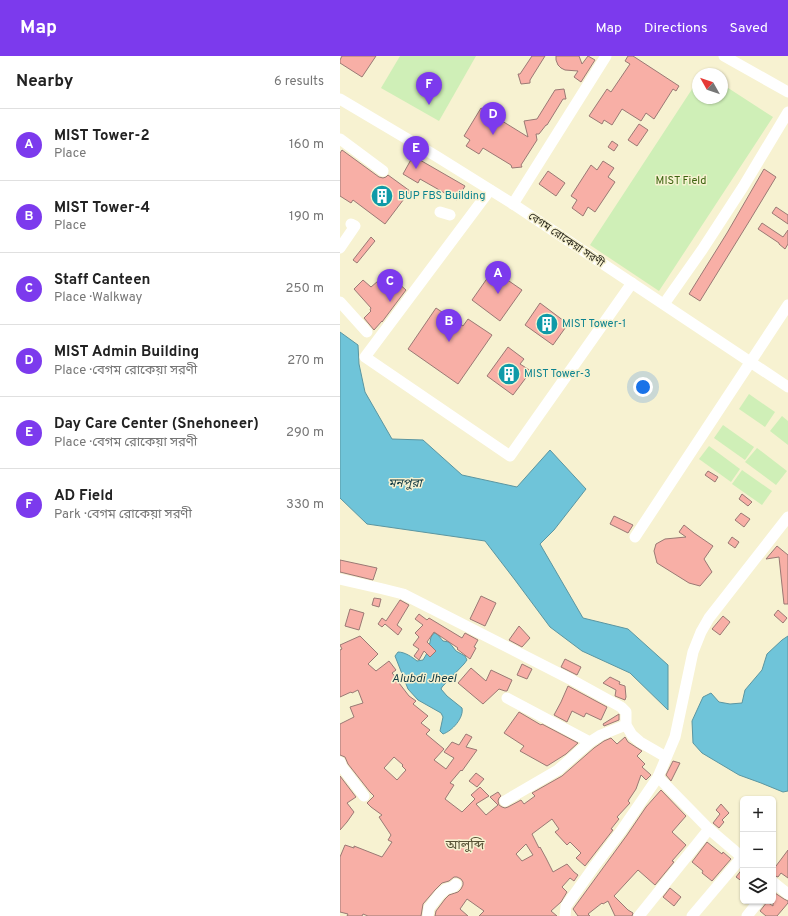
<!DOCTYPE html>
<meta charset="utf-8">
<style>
body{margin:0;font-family:Overpass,"Noto Sans Bengali",sans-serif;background:#f6f6f6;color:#222}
.controls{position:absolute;right:12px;bottom:12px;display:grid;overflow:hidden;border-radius:6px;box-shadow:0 1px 3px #0004}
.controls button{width:36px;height:36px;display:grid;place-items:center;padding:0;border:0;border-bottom:1px solid #e0e0e0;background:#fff;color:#222;font:20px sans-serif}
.compass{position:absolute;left:352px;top:12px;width:36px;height:36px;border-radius:50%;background:#fff;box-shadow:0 1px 3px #0004;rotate:310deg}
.you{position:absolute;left:303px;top:331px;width:14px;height:14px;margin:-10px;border:3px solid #fff;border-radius:50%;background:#1a73e8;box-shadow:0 0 0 6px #1a73e833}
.badge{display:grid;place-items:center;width:26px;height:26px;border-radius:50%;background:#7c3aed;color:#fff;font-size:13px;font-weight:700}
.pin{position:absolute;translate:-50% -33px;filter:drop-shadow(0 1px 2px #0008)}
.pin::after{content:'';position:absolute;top:21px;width:14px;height:12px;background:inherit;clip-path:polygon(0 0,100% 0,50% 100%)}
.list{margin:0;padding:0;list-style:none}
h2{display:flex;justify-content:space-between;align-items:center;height:52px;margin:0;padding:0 16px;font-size:17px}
h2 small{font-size:13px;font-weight:400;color:#767676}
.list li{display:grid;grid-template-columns:26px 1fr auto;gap:12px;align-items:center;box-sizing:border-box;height:72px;padding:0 16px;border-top:1px solid #e0e0e0}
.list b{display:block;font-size:15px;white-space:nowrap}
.list p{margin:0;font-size:13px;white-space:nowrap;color:#767676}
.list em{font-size:13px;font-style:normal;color:#767676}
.icon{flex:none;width:22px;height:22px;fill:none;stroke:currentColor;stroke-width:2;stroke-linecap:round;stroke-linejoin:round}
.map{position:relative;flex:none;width:448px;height:860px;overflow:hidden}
header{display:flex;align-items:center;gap:24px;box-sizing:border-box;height:56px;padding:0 20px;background:#7c3aed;color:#fff}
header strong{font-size:19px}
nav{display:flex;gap:22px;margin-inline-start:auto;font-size:14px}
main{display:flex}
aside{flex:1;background:#fff}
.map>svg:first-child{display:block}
.green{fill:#cfefb7}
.water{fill:#6fc4d9;stroke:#5b96a1}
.building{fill:#f8afa6;stroke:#9a7974;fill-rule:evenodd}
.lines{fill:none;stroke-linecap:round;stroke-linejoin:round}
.minor{stroke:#fff;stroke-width:11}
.labels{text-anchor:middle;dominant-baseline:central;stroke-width:3;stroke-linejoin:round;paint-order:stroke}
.park-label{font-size:11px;fill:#3c630f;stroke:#f7f2d1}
.culture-label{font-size:11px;fill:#0d838f;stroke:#f7f2d1;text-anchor:start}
.street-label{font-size:11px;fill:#2c2a1e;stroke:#f7f2d1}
.water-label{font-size:12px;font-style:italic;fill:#143c45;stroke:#f7f2d1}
.quarter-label{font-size:13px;fill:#565135;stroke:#f7f2d1}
</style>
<header>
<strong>Map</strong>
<nav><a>Map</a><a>Directions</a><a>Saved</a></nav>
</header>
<main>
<aside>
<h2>Nearby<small>6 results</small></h2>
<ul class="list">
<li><span class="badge">A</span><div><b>MIST Tower-2</b><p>Place</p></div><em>160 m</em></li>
<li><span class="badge">B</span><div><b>MIST Tower-4</b><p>Place</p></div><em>190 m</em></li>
<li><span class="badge">C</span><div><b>Staff Canteen</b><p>Place · Walkway</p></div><em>250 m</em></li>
<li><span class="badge">D</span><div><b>MIST Admin Building</b><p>Place · বেগম রোকেয়া সরণী</p></div><em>270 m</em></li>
<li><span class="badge">E</span><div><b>Day Care Center (Snehoneer)</b><p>Place · বেগম রোকেয়া সরণী</p></div><em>290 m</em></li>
<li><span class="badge">F</span><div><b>AD Field</b><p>Park · বেগম রোকেয়া সরণী</p></div><em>330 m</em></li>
</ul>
</aside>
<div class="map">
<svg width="448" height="860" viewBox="0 0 448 860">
<rect width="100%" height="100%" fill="#f7f2d1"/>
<g class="green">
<polygon points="60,0 136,0 99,65 41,32"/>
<polygon points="358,24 358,42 382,42 382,28 433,61 319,235 250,189"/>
<polygon points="409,338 435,356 425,371 399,353"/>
<polygon points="442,360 448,365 448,389 430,375"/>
<polygon points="383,369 414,391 405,404 374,382"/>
<polygon points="369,390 400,413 391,426 359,403"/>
<polygon points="417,392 447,415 436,429 405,406"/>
<polygon points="402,414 432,435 422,449 392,428"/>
</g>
<g class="water">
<polygon points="0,276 18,289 19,308 25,336 52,383 83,384 122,419 177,431 210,394 246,433 214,474 200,488 243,562 288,573 328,609 328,654 290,617 242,595 210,571 175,524 145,485 27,468 0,442"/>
<path d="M 95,577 L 98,579 L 103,585 L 109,586 L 116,595 L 125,600 L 127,604 L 124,608 L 102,631 L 101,633 L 107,640 L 122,652 C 124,662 112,675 103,678 L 100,675 L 103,661 L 101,657 L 78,644 L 68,633 L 55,600 L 58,596 C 65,596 72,601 77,605 L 83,604 L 86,599 L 89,591 L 91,581 L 93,578 Z"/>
<polygon points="448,580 448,735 443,736 421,727 399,719 362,697 353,687 352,665 363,641 371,637 379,646 390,648 402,647 405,634 422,614 427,598 442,584"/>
</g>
<g class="building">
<polygon points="2,0 36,0 22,21 0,7 0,4"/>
<polygon points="192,0 205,0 190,24 190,27 181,28 178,18 180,18"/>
<polygon points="216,0 239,0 242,8 248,0 255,4 241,26 234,21 238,15 225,14 221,12 218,9 216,4"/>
<polygon points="288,0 293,0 339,30 336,35 333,33 314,63 306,57 301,65 282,53 272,69 264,64 262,68 249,60 267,33 271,36 290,8 285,5"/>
<polygon points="224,33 226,43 223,43 207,69 206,69 199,78 196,78 197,84 181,109 182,111 172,112 171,109 143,92 139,98 126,90 130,84 124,80 141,52 188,81 184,65 197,63 215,34"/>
<polygon points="299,68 308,74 297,90 288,84"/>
<polygon points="272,85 278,89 274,95 268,91"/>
<polygon points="2,94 39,121 43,122 46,121 48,119 70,135 45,168 13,144 11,147 0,140 0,97"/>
<polygon points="73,100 125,130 117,144 80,123 78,127 63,118"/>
<polygon points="263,105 274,112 268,121 275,126 255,156 248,151 243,160 232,152 237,144 231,140 251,109 257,114"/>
<polygon points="424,113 436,121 410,164 360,245 349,238 387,177"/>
<polygon points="208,115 225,127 216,140 199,128"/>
<polygon points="436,151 448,159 448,168 432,157"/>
<polygon points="422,167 443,181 448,174 448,188 445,193 439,188 439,187 418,173"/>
<polygon points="31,181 35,185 17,207 13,204"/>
<polygon points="153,214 182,234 160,265 132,244"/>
<polygon points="45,219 55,229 57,226 66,234 42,266 42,265 34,274 24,262 31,255 30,254 31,252 14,233 23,224 31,231"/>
<polygon points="200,247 228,268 213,289 185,269"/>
<polygon points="96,252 123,270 128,263 152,279 118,328 68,293"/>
<polygon points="168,291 184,303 180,308 191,315 173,339 147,320"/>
<polygon points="368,415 378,421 375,426 365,419"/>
<polygon points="402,438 412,446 408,450 399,443"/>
<polygon points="401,457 410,463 404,471 395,464"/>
<polygon points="274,460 293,469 288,477 270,468"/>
<polygon points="344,469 354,477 373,490 364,503 372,516 360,530 349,527 317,507 314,495 316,488 325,483 346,481 339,476"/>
<polygon points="392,481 399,486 395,492 388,487"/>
<polygon points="437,490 448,499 448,548 444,548 439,501 426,503"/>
<polygon points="0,504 37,512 33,524 0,516"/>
<polygon points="141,540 156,547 145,570 130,563"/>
<polygon points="34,542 41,543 39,551 32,549"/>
<polygon points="60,544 69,549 57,569 62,573 58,579 45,568 42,571 38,568 42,562 46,565"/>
<polygon points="10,553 24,557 19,574 5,570"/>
<polygon points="438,554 447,562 443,567 434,559"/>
<polygon points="79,558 87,564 89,562 122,582 125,577 138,584 134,591 136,592 130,603 117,593 118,592 94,576 87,586 96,595 90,601 84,595 79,604 74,600 79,593 73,589 79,581 75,577 83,569 75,563"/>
<polygon points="383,560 390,566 380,579 372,573"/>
<polygon points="179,570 190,582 182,591 169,584"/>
<path d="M 20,580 L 38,598 L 28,608 L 36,615 L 49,605 L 56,614 L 52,617 L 60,626 L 59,627 L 69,640 L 76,645 L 73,648 L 88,660 L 81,667 L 90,674 L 86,678 L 104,693 L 94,704 L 106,713 L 114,702 L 104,696 L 112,686 L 119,689 L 126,678 L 132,681 L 126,691 L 137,694 L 122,715 L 121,714 L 110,727 L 114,729 L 105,743 L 122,756 L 135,743 L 131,739 L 140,731 L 149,740 L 136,748 L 146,759 L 158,749 L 150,741 L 158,736 L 161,740 L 159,742 L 158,745 L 159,749 L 162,751 L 165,752 L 168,751 L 181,744 L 184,748 L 195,740 L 192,737 L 222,720 L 254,692 L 264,685 L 271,682 L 277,688 L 285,681 L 288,686 L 302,695 L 297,700 L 305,708 L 302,711 L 311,719 L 306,724 L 301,719 L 296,733 L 288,745 L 290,747 L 277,761 L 279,763 L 271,773 L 273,774 L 245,810 L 236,802 L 241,797 L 230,786 L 227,789 L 215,776 L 219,773 L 212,763 L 192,778 L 199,792 L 200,791 L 206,802 L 213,816 L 227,808 L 234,816 L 238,819 L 234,825 L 230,822 L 222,831 L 227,836 L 221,846 L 211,855 L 217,860 L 139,860 L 144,855 L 127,843 L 120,853 L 128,860 L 95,860 L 96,855 L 105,843 L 109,839 L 118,836 L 121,833 L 123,829 L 123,826 L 121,823 L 117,821 L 114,821 L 109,825 L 102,827 L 95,834 L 83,848 L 81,860 L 28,860 L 23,858 L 22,860 L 7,860 L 8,858 L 0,856 L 0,801 L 5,789 L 14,792 L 14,790 L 42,801 L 52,786 L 48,784 L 51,779 L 39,761 L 42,759 L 31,751 L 27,747 L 34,740 L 30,736 L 8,708 L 5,701 L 0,699 L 0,668 L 14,661 L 10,651 L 23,647 L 18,634 L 12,637 L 11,636 L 0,641 L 0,594 L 2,593 L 0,589 ZM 54,701 L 63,709 L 62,710 L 66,714 L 57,724 L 44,712 ZM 186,788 L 193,799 L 182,805 L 176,798 Z"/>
<polygon points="225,603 241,611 237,619 221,611"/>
<polygon points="182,608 192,613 187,623 177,619"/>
<polygon points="131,612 146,625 151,614 172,624 167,635 165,635 159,633 143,648 118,627"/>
<polygon points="270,621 280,626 279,628 285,630 286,641 285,644 275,640 276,634 263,627"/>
<polygon points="228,630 267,651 261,664 246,657 244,661 232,655 227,666 214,659 221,646"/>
<polygon points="179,656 201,669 202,668 238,687 226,698 207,710 180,695 184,690 164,677"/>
<polygon points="279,658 279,664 264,670 263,668"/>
<polygon points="333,705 340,707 331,725 326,719"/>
<polygon points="136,717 144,723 137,731 129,725"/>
<polygon points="0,720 16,741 7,747 14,756 7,766 0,774"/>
<polygon points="321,734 346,760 332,776 346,789 332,805 334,806 315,829 298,814 274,840 288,854 293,857 292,860 275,860 268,845 263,848 262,847 248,858 250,860 238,860 233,853 287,779 306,751"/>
<polygon points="381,748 389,757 382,764 384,766 379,772 373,767 380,758 376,754"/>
<polygon points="367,786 382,798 383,796 391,803 372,825 362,817 363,815 352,806"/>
<polygon points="448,794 448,822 441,817 438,821 433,819 433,814"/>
<polygon points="403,812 403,826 396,821"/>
<polygon points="330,832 341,841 334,850 323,841"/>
<polygon points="435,837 444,843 448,845 448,847 437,860 426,860 420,855 427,846 433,850 433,839"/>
</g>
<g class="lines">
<g class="minor">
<polyline points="384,0 448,36"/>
<polyline points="0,43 96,100 173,148 448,331"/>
<polyline points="0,83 43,115"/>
<polyline points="150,134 25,301 170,400 292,227"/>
<polyline points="173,148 266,0"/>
<polyline points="100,156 110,159"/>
<polyline points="0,192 15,170 11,168"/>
<polyline points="0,246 27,276"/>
<polyline points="324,248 362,194 403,131 448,56"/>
<polyline points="295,481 448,249"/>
<polyline points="0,523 43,533 63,538 232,624 281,651 286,656 286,669 292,679 300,686 326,701"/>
<polyline points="167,642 250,686"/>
<polyline points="0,706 2,711 24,740"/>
<polyline points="318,721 369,773 403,802"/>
<polyline points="165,745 218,714 250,686 261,679 286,669"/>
<polyline points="433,826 448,838"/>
<polyline points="88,860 89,852 100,838 106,833 113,831 116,828"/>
<polyline points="225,860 226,850 253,812 281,775 318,721 335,681 353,596 361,576 369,562 448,461"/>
<polyline points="299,860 369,773"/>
<polyline points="352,860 402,801"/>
<polyline points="407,860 419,845"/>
</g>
</g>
<defs>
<g id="building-disc" transform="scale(1.15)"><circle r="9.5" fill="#0f9aa8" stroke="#f7f2d1"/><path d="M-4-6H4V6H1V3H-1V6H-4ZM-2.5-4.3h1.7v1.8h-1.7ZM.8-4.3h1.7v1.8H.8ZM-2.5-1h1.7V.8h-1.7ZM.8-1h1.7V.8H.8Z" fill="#fff"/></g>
</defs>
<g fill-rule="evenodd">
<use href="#building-disc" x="42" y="140"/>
<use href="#building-disc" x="207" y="268"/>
<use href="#building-disc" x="169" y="318"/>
</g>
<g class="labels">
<g class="park-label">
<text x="341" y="125">MIST Field</text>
</g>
<g class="culture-label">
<text x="58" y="140">BUP FBS Building</text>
<text x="222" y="268">MIST Tower-1</text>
<text x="184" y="318">MIST Tower-3</text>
</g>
<g class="street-label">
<text transform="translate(226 184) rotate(34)">বেগম রোকেয়া সরণী</text>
</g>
<g class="water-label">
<text x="65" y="428">মনপুরা</text>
<text x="84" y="623">Alubdi Jheel</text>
</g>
<g class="quarter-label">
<text x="125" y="790">আলুব্দি</text>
</g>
</g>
</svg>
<div class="controls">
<button>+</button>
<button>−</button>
<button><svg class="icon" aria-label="layers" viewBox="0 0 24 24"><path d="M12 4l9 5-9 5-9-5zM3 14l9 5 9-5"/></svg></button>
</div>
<svg class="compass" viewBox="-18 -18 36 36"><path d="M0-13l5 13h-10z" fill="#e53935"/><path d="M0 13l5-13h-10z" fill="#767676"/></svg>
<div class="you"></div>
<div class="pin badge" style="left:158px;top:238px">A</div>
<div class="pin badge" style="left:109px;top:286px">B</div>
<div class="pin badge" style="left:50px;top:246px">C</div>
<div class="pin badge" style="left:153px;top:79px">D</div>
<div class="pin badge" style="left:76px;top:113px">E</div>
<div class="pin badge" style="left:89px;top:49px">F</div>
</div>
</main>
